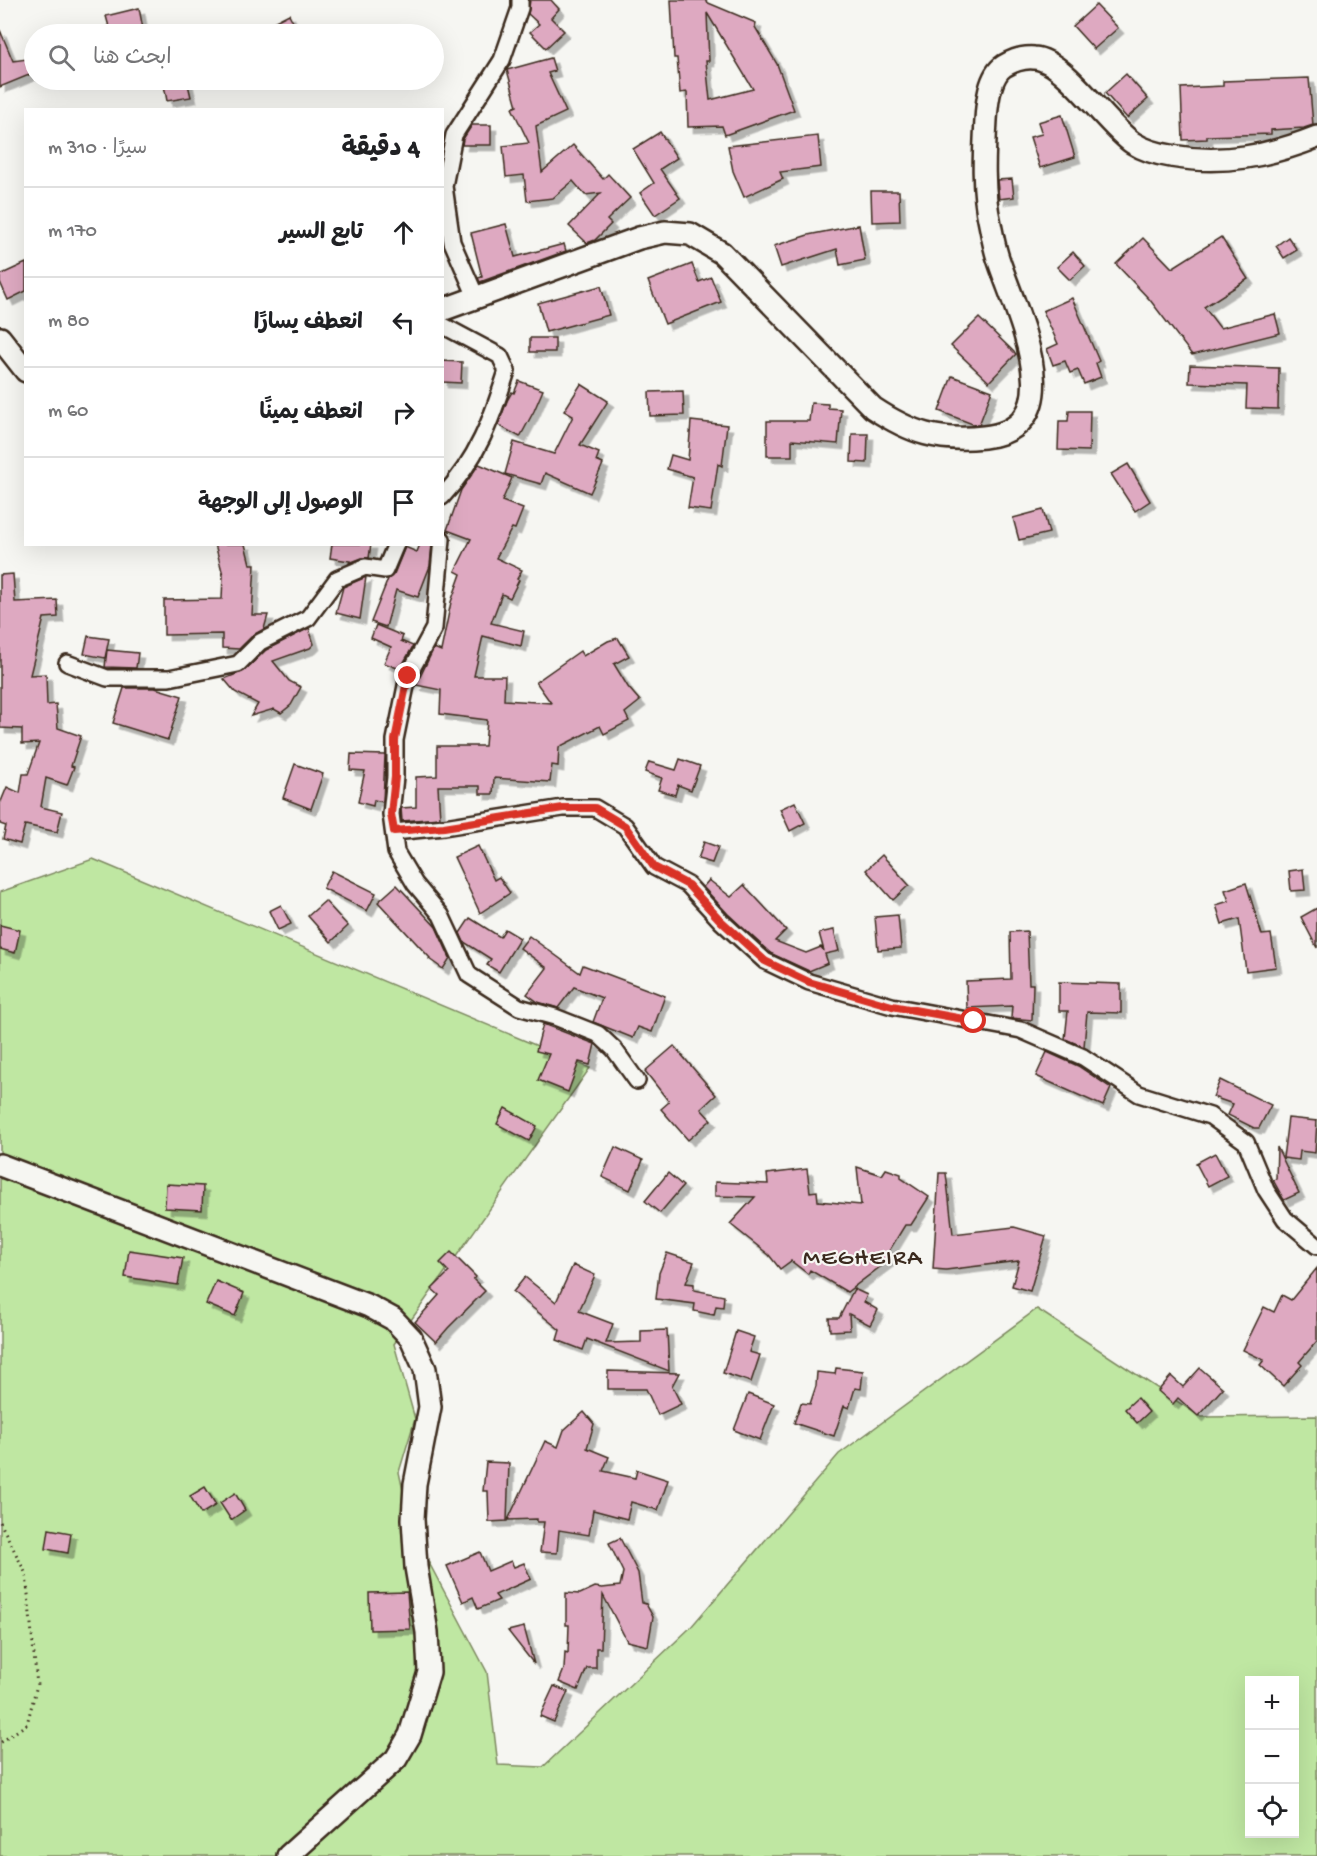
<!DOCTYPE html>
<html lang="ar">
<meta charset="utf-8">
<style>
body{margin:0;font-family:"Gochi Hand","Playpen Sans Arabic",sans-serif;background:#f6f6f6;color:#202124;direction:rtl}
.controls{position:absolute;right:18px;bottom:18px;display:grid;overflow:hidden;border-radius:0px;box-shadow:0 6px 24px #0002}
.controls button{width:54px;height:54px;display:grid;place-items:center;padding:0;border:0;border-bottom:2px solid #e0e0e0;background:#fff;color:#202124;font:30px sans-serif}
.stop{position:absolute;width:18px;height:18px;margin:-14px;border:4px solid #d93025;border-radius:50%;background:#fff}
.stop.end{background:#d93025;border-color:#fff;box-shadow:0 2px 6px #0008}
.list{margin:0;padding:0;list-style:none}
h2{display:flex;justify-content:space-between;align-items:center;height:78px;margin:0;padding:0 24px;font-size:26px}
h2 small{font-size:20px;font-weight:400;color:#757577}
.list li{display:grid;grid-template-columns:39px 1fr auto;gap:18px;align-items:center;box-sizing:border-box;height:90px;padding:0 24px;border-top:2px solid #e0e0e0}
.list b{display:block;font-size:22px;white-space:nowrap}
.list em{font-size:20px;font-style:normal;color:#757577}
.icon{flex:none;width:33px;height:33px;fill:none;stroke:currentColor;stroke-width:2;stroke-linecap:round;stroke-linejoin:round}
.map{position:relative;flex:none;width:1317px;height:1856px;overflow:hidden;direction:ltr}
.search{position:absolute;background:#fff;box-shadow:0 6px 24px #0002;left:24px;top:24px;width:420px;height:66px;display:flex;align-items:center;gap:15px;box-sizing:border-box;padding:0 21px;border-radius:33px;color:#757577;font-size:22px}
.panel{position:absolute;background:#fff;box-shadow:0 6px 24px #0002;left:24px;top:108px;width:420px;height:438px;border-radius:0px;direction:rtl}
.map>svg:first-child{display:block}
.green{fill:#bfe7a2;stroke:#7d8860;stroke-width:1.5;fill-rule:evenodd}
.building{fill:#dea9c1;stroke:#3b2a1e;stroke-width:1.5;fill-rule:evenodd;filter:url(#shadow)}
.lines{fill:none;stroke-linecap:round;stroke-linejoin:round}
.minor-casing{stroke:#3b2a1e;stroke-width:20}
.secondary-casing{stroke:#3b2a1e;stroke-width:26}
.path{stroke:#3b2a1e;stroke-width:3;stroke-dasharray:1.5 4.5;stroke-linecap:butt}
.minor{stroke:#f6f6f2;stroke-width:15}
.secondary{stroke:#f6f6f2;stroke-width:21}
.route{stroke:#d93025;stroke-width:8}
.labels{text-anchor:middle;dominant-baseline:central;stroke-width:4.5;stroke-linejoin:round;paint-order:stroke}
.quarter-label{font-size:24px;letter-spacing:1.5px;fill:#3b2a1e;stroke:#f6f6f2}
</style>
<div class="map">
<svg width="1317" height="1856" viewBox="0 0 1317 1856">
<defs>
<filter id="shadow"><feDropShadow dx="5.5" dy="5.5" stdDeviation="0" flood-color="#0004"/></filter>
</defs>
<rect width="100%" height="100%" fill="#f6f6f2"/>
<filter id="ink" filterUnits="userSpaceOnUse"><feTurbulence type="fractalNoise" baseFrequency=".0167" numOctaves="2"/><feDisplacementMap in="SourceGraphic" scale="12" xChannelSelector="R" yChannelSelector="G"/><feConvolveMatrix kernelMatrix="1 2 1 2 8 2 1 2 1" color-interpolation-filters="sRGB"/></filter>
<g filter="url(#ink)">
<path class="green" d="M 93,859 L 590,1068 L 394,1344 L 415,1419 L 399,1472 L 411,1529 L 487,1672 L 498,1765 L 543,1767 L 691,1627 L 839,1454 L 1037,1309 L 1201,1417 L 1317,1416 L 1317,1856 L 0,1856 L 0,892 ZM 1250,1680 L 1294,1680 L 1294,1834 L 1250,1834 Z"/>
<g class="building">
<polygon points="530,0 551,0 559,9 551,18 564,31 546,48 530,32 539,24 528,14"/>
<path d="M 671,0 L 706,0 L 706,2 L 756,23 L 755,27 L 777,64 L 794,110 L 725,135 L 722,126 L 688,127 L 687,92 L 680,93 L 677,58 L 674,58 ZM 707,13 L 753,89 L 710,100 L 706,61 L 709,61 Z"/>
<polygon points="1096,5 1118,28 1094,49 1073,26"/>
<polygon points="139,8 144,34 111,34 106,16"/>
<polygon points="289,14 299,34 250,34"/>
<polygon points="0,30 13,61 34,58 34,73 0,87"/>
<polygon points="551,58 555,71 548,73 566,112 536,126 542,172 573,145 603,179 608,174 630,198 607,220 611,224 595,240 587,243 569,226 601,193 585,195 573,181 553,198 527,201 524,175 506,177 503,146 529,143 512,108 517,106 507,70"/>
<polygon points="1126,74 1148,99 1127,118 1105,93"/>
<polygon points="1309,78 1313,125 1304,128 1271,130 1271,134 1207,136 1207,139 1183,140 1181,88 1223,86 1223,81"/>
<polygon points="163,80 187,80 191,97 167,101"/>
<polygon points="1062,115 1075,157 1040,168 1030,137 1042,134 1038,122"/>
<polygon points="472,125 491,125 491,145 462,145 463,139"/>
<polygon points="660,132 677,158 660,169 680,198 655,215 640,193 654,183 633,149"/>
<polygon points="818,136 821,167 780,172 783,179 744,197 733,171 728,146"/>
<polygon points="1012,179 1014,197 999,199 997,180"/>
<polygon points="871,191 899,191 900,221 872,222"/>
<polygon points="506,224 515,257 564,244 566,251 480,282 478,278 482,277 471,233"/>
<polygon points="859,225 865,260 840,265 837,249 781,267 774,246 808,235"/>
<polygon points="1221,237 1248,279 1204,307 1220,328 1275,314 1280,333 1192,355 1150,300 1116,264 1143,238 1172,268"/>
<polygon points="1288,237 1297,250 1284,258 1276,246"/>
<polygon points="1073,252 1085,266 1070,280 1057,267"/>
<polygon points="26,263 26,291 8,300 0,282 0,275"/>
<polygon points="692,264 699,282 711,277 721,302 665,324 648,281"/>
<polygon points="601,286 609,315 546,332 538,303"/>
<polygon points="1072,298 1099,361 1096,363 1101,377 1084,384 1078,370 1070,373 1065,361 1053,365 1047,349 1058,344 1043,311"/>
<polygon points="979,318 1016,354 989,382 951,346"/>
<rect x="530" y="338" width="25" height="14"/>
<polygon points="442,361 462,362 461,383 442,382"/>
<polygon points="1190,365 1279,368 1278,409 1246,408 1247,385 1189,383"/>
<polygon points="952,376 992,391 979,425 975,425 939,411"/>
<polygon points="519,381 543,390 534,411 520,437 498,425 507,401 512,392 514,393"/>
<polygon points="581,384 608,401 580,445 599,453 596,461 603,464 590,493 545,473 541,484 505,474 514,442 554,454 573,416 564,411"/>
<polygon points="683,391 684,415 650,416 649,392"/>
<polygon points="811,403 828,404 828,408 841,409 838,444 792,440 792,456 767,456 767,421 809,421"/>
<polygon points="1069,411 1090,411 1089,451 1058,450 1059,421 1068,421"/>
<polygon points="691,421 727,425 722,466 718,464 711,511 688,508 693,477 667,469 671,455 688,460"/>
<polygon points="852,434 868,434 867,463 851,462"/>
<polygon points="479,464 512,478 502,501 523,509 515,529 512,528 496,558 522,570 517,579 519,580 510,598 502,594 491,623 524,631 521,646 483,636 474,676 505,676 504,700 551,703 536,682 580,651 583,656 608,641 618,638 629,656 614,664 628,687 640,701 625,713 629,721 604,734 600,726 559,747 558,766 552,765 550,782 494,778 493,794 480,794 480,786 438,786 440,818 402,821 401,808 416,807 416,777 437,776 437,746 485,746 487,720 440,714 441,690 416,685 434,648 441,651 451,602 461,574 455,571 471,539 447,530 461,490"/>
<polygon points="1128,464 1150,501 1135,511 1111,474"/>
<polygon points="1043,510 1049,533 1019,540 1013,518"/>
<polygon points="215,544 245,544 250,564 255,564 252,615 268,615 264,629 253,635 239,649 222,648 222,634 164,635 164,600 222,599 223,575"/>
<polygon points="332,544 371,544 369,558 362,558 349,563 350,561 330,558"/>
<polygon points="420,544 432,544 430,566 418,597 396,590 386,627 371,622 388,579 394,574 405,547 417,552"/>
<polygon points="13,574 15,602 57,600 58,617 44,618 30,675 46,674 47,705 56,704 58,728 81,736 71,766 74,767 67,785 46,778 41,807 62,812 57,832 25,825 20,844 3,839 6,826 0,824 0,804 7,787 20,793 23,774 28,774 39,743 22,744 22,729 0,728 0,575"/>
<polygon points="366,577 360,619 336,613 343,587"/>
<polygon points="376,625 403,636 401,641 413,646 400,669 384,663 391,647 371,638"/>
<polygon points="309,628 314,644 310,648 273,661 289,681 301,687 291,705 281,713 274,709 251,716 258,704 235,692 224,679 244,671 266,650"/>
<polygon points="88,636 109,639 105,658 84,654"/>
<polygon points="107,650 138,653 136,668 105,667"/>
<polygon points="124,688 155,688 182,696 168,740 113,723"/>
<polygon points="351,754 385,755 383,802 374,800 373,806 358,802 365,771 350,770"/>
<polygon points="680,759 700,766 691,790 678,785 675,795 658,790 662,778 645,772 649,762 676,770"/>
<polygon points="295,764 323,774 311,809 283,798"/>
<polygon points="795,802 805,823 790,831 780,809"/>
<polygon points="704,842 718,847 712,863 698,859"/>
<polygon points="478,846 494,880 499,877 510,893 480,913 454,857"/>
<polygon points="882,855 909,885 893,900 866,870"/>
<polygon points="1303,869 1305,890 1291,891 1289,871"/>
<polygon points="332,871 376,893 367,911 323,888"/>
<polygon points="709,880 731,897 744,885 786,930 775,941 806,953 821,947 824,951 819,933 834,930 839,951 825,954 828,963 809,971 770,953 728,914 703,887"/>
<polygon points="1246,883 1262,935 1271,934 1276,967 1246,971 1239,919 1222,924 1216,905 1229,901 1225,890"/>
<polygon points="397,885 436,927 450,958 443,969 429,959 430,958 378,902"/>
<polygon points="325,901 348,926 331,942 308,916"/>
<polygon points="281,905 291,924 278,930 269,911"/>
<polygon points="1317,908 1317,948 1301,917"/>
<polygon points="898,915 901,948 878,950 875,917"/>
<polygon points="470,918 500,937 505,929 520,938 499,972 487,965 491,959 464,942 460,933"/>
<polygon points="0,925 20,930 15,953 0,949"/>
<polygon points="1027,931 1029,984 1033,984 1032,1020 1011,1018 1012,1006 967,1008 966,981 1011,979 1010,932"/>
<polygon points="529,936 580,973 583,965 665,996 652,1032 638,1027 633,1038 593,1022 602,998 574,987 558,1008 538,1002 527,994 547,968 520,948"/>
<polygon points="1059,982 1121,984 1121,1013 1087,1012 1084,1047 1065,1039 1068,1011 1059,1011"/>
<polygon points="543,1024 595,1044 590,1065 579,1062 568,1092 538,1080 549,1054 536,1051"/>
<polygon points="674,1046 716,1095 701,1109 711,1120 688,1140 661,1109 669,1102 645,1071"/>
<polygon points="1047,1052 1078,1066 1111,1088 1103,1106 1036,1076"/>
<polygon points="1220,1080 1271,1105 1259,1128 1254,1128 1228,1115 1233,1104 1213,1097"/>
<polygon points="505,1108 537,1126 529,1141 497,1124"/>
<polygon points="1288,1118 1317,1121 1315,1153 1300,1151 1299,1160 1283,1158"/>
<polygon points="615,1147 643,1160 630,1190 602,1177"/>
<polygon points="1277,1147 1299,1193 1284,1200 1273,1180 1276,1179"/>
<polygon points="1215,1153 1227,1176 1208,1186 1196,1163"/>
<polygon points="857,1167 882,1175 886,1169 901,1174 901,1178 929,1197 911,1225 905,1225 886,1256 889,1260 847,1292 810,1270 808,1274 791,1261 780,1269 769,1255 730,1224 755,1197 715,1196 715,1182 768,1184 767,1174 807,1169 810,1192 817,1191 818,1201 861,1205"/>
<polygon points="668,1173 683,1186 660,1213 645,1201"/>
<polygon points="939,1173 946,1173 953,1234 1014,1227 1046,1236 1030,1291 1012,1286 1019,1261 946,1270 933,1269"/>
<polygon points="166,1184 203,1186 202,1210 165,1208"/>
<polygon points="129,1250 183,1258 178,1285 125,1277"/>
<polygon points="451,1252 476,1277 473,1279 485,1291 448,1328 436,1342 415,1322 439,1295 432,1289 449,1272 440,1263"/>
<polygon points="667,1253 694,1262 686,1283 694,1284 694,1290 724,1296 723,1307 716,1306 714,1315 694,1311 695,1304 656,1299 659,1273"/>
<polygon points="573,1265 595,1275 579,1311 613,1324 606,1343 641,1342 641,1331 667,1330 669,1371 587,1339 583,1350 557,1340 560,1330 513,1292 525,1277 556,1302"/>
<polygon points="1317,1268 1317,1341 1299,1362 1302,1365 1283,1386 1260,1365 1264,1360 1243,1350 1264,1307 1274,1312 1282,1295 1291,1300"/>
<polygon points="216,1281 244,1293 235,1316 206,1304"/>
<polygon points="854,1289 867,1295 864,1302 878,1310 870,1325 849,1314 850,1330 830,1331 829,1318 839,1318"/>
<polygon points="736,1331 754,1337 749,1352 760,1355 751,1382 723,1373"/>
<polygon points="836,1368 863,1371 861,1389 855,1388 849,1408 844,1406 834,1436 794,1423 801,1403 810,1404 816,1386 817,1372 835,1374"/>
<polygon points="1200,1368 1223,1388 1198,1416 1178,1398 1173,1404 1158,1391 1171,1376 1183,1387"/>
<polygon points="608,1371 679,1373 672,1386 681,1404 658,1415 646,1389 608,1389"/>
<polygon points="748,1394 774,1404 760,1440 734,1430"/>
<polygon points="1137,1398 1149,1412 1137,1423 1125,1409"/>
<polygon points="584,1412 594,1424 587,1448 609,1457 603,1471 635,1478 637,1470 668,1480 658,1510 631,1502 627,1519 593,1510 589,1535 559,1530 557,1553 540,1552 544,1522 537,1522 537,1519 508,1520 545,1441 558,1447 564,1430"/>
<polygon points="486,1462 509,1463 507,1521 489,1522 488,1491 483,1491"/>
<polygon points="205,1487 216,1505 201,1514 190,1496"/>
<polygon points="235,1493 245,1510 231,1520 220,1503"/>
<polygon points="49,1529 71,1533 68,1553 46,1549"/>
<polygon points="620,1538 638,1573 642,1603 646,1604 653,1617 648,1646 627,1641 603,1595 601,1648 596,1648 596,1668 587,1668 578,1690 559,1682 564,1669 565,1652 568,1653 569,1625 566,1625 566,1593 580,1594 595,1587 602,1588 620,1586 623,1572 609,1543"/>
<polygon points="480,1552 488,1571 511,1561 514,1567 524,1563 531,1579 495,1595 499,1600 478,1609 473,1597 463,1602 447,1566"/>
<polygon points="407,1592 410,1629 370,1630 369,1593"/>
<polygon points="524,1627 534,1664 508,1631"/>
<polygon points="554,1686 568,1692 554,1722 540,1716"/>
</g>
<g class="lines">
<g class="minor-casing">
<g id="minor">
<polyline points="477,299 452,242 444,186 454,135 502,60 520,8 520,0"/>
<path d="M 442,325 L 500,356 L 507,371 C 491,421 478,458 442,497"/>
<polyline points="442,539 434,628 408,676 395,740 395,777 391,814 396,852 415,884 441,915 469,975 519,1007 555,1017 598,1034 614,1049 637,1081"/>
<polyline points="67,663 107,678 169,678 238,664 260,642 308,618 337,579 365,567 385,570 396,544"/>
<polyline points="394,832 444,827 563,808 595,808 625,826 654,867 688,885 721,921 765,961 809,982 892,1006 1021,1030 1083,1057 1139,1094 1210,1116 1246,1142 1266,1190 1285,1219 1317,1246"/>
</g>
</g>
<g class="secondary-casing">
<g id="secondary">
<path d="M 442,310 L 639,238 L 665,232 L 690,234 L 722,253 L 873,408 C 911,433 938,442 984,437 C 1078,427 1012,306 997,255 C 994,245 992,234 990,224 C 982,190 984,155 986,120 C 987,103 989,76 1004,66 C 1014,60 1023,57 1034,58 C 1065,60 1106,125 1133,143 C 1144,150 1158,154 1171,156 C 1222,165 1269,156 1317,137"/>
<polyline points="0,338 26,371"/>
<polyline points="0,1165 369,1306 393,1319 411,1338 425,1369 430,1407 415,1484 413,1519 416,1567 427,1632 429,1672 410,1735 396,1759 288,1856"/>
</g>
</g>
<polyline class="path" points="0,1522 26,1574 37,1685 27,1724 0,1743"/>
<use href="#minor" class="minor"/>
<use href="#secondary" class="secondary"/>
</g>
</g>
<g class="lines" filter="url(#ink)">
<polyline class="route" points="408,676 395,740 395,777 391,814 394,831 444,827 563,808 595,808 625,826 654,867 688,885 721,921 765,961 809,982 892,1006 974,1021"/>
</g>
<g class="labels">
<g class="quarter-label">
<text x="863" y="1259">MEGHEIRA</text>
</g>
</g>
</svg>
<div class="controls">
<button>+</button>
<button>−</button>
<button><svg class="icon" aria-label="locate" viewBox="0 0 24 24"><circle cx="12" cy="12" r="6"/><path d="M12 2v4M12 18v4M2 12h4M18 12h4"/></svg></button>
</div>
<div class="stop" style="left:974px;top:1021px"></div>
<div class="stop end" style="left:408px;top:676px"></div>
<div class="search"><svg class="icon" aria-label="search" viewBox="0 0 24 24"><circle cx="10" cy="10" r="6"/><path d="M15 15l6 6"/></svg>ابحث هنا</div>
<section class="panel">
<h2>4 دقيقة<small>سيرًا · 310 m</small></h2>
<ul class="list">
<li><svg class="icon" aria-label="ahead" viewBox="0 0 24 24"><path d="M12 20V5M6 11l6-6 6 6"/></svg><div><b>تابع السير</b></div><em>170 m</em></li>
<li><svg class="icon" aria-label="left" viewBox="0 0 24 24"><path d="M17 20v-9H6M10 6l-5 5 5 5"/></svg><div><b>انعطف يسارًا</b></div><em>80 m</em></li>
<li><svg class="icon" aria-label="right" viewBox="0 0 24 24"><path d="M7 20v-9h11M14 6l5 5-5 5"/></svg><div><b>انعطف يمينًا</b></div><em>60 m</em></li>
<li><svg class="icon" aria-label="arrive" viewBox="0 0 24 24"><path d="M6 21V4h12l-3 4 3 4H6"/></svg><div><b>الوصول إلى الوجهة</b></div></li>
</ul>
</section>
</div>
